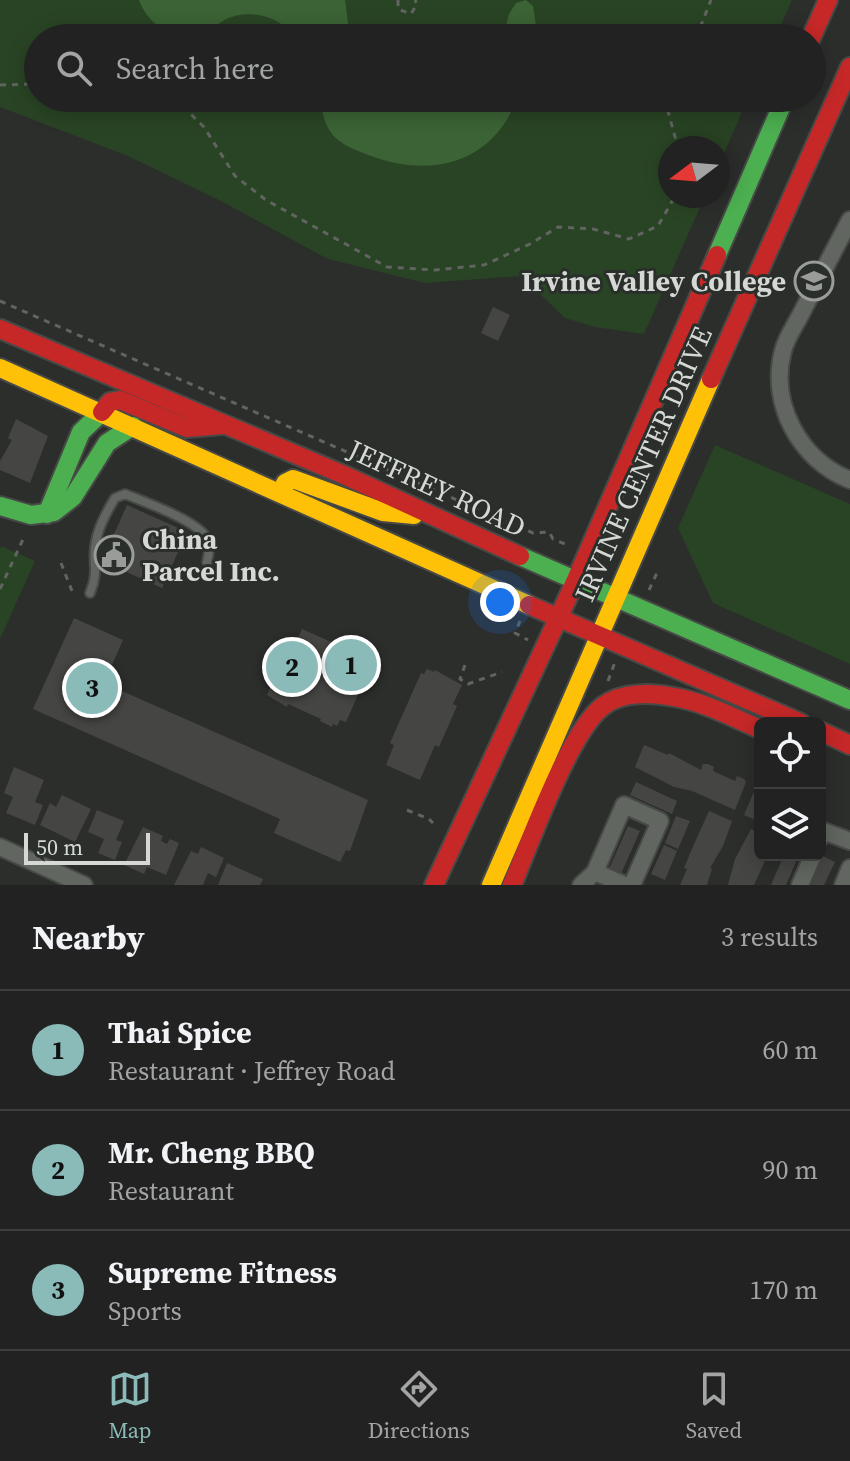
<!DOCTYPE html>
<meta charset="utf-8">
<style>
body{margin:0;font-family:"Source Serif 4",serif;background:#2d2f2e;color:#f1f3f6}
.controls{position:absolute;right:24px;bottom:24px;display:grid;overflow:hidden;border-radius:12px;box-shadow:0 4px 20px #0003}
.controls button{width:72px;height:72px;display:grid;place-items:center;padding:0;border:0;border-bottom:2px solid #3e3f3f;background:#212221;color:#f1f3f6;font:40px sans-serif}
.compass{position:absolute;left:658px;top:136px;width:72px;height:72px;border-radius:50%;background:#212221;box-shadow:0 4px 20px #0003;rotate:254deg}
.scale{position:absolute;left:24px;bottom:20px;width:126px;box-sizing:border-box;padding-left:8px;border:4px solid #d5d8d5;border-top:0;font-size:22px;line-height:28px;white-space:nowrap;color:#d5d8d5;-webkit-text-stroke:6px #2b2f2b;paint-order:stroke}
.you{position:absolute;left:500px;top:602px;width:28px;height:28px;margin:-20px;border:6px solid #fff;border-radius:50%;background:#1a73e8;box-shadow:0 0 0 12px #1a73e833}
.badge{display:grid;place-items:center;width:52px;height:52px;border-radius:50%;background:#8bbbb9;color:#111;font-size:26px;font-weight:700}
.pin{position:absolute;translate:-50% -50%;border:4px solid #fff;box-shadow:0 2px 8px #0006}
.list{margin:0;padding:0;list-style:none}
h2{display:flex;justify-content:space-between;align-items:center;height:104px;margin:0;padding:0 32px;font-size:34px}
h2 small{font-size:26px;font-weight:400;color:#a2a4a5}
.list li{display:grid;grid-template-columns:52px 1fr auto;gap:24px;align-items:center;box-sizing:border-box;height:120px;padding:0 32px;border-top:2px solid #3e3f3f}
.list b{display:block;font-size:30px;white-space:nowrap}
.list p{margin:0;font-size:26px;white-space:nowrap;color:#a2a4a5}
.list em{font-size:26px;font-style:normal;color:#a2a4a5}
.icon{flex:none;width:44px;height:44px;fill:none;stroke:currentColor;stroke-width:2;stroke-linecap:round;stroke-linejoin:round}
.map{position:relative;flex:none;width:850px;height:885px;overflow:hidden}
.search{position:absolute;background:#212221;box-shadow:0 4px 20px #0003;left:24px;right:24px;top:24px;height:88px;display:flex;align-items:center;gap:20px;box-sizing:border-box;padding:0 28px;border-radius:44px;color:#a2a4a5;font-size:30px}
.sheet{height:464px;background:#212221}
nav{display:flex;justify-content:space-around;align-items:center;box-sizing:border-box;height:112px;border-top:2px solid #3e3f3f;background:#212221;font-size:22px;color:#a2a4a5}
nav a{display:grid;justify-items:center;gap:4px}
nav .on{color:#8bbbb9}
.map>svg:first-child{display:block}
.green{fill:#294424}
.water{fill:#3b6335}
.building{fill:#454544}
.lines{fill:none;stroke-linecap:round;stroke-linejoin:round}
.lane-casing{stroke:#474947;stroke-width:12}
.street-casing{stroke:#474947;stroke-width:20}
.fast-casing{stroke:#474947;stroke-width:22}
.slow-casing{stroke:#474947;stroke-width:22}
.jam-casing{stroke:#474947;stroke-width:22}
.path{stroke:#616460;stroke-width:3;stroke-dasharray:6 6;stroke-linecap:butt}
.lane{stroke:#616660;stroke-width:8}
.street{stroke:#616660;stroke-width:16}
.fast{stroke:#4caf50;stroke-width:18}
.slow{stroke:#ffc107;stroke-width:18}
.jam{stroke:#c62828;stroke-width:18}
.labels{text-anchor:middle;dominant-baseline:central;stroke-width:6;stroke-linejoin:round;paint-order:stroke}
.poi-label{font-size:28px;font-weight:bold;fill:#d5d8d5;stroke:#2b2f2b;text-anchor:end}
.street-label{font-size:28px;fill:#d5d8d5;stroke:#2b2f2b}
</style>
<div class="map">
<svg width="850" height="885" viewBox="0 0 850 885">
<rect width="100%" height="100%" fill="#2c2e2c"/>
<g class="green">
<polygon points="0,0 792,0 775,38 38,38 38,98 748,98 718,167 718,148 670,148 670,196 705,196 644,334 595,327 565,318 521,276 425,283 328,259 221,201 128,156 0,107"/>
<polygon points="715,445 850,504 850,664 713,603 678,528"/>
<polygon points="1,546 35,561 0,639 0,549"/>
</g>
<g class="water">
<path d="M 139,0 L 345,0 L 350,38 L 294,38 C 281,15 249,9 226,19 C 217,24 209,32 199,35 C 174,43 147,23 139,0 Z"/>
<polygon points="526,0 533,6 538,38 503,38 509,14 516,3"/>
<path d="M 321,98 L 517,98 C 494,162 433,178 374,157 C 339,145 323,136 321,98 Z"/>
</g>
<g class="building">
<polygon points="493,307 510,315 498,341 481,333"/>
<polygon points="16,419 48,436 30,483 0,470 0,461 12,440 8,438"/>
<polygon points="127,505 187,532 162,588 102,561"/>
<polygon points="74,618 123,640 104,683 368,800 350,851 346,850 340,862 274,833 280,819 33,709"/>
<polygon points="302,629 367,658 357,681 363,683 346,722 340,720 337,726 333,724 332,727 320,721 321,719 288,704 287,707 267,695 287,649 292,652"/>
<polygon points="427,669 434,672 435,670 462,685 453,704 457,706 439,747 435,745 420,780 386,765 394,745 390,743 421,673 424,674"/>
<polygon points="644,745 668,755 669,753 701,770 703,764 708,764 714,767 713,771 735,781 737,776 744,779 746,782 735,810 692,791 674,787 635,767"/>
<polygon points="14,767 44,780 35,802 43,805 35,825 6,813 13,797 4,793"/>
<polygon points="636,782 677,801 672,814 630,795"/>
<polygon points="756,787 760,788 760,822 744,815"/>
<polygon points="62,795 91,809 75,842 40,825 50,803 56,807"/>
<polygon points="97,810 124,821 116,840 122,842 115,860 98,853 104,839 88,832"/>
<polygon points="709,811 732,821 723,846 710,868 712,869 707,885 680,885 687,869 684,868 691,851"/>
<polygon points="676,816 690,821 678,849 665,843"/>
<polygon points="628,826 640,831 621,874 609,869"/>
<polygon points="143,827 163,836 161,841 167,844 170,839 179,843 166,875 147,867 144,874 124,865"/>
<polygon points="751,829 760,833 760,855 767,856 754,885 728,885 735,859"/>
<polygon points="664,845 677,851 665,880 651,874"/>
<polygon points="201,847 224,858 216,877 208,873 203,885 174,885 191,851 198,854"/>
<polygon points="784,855 798,857 786,885 771,885"/>
<polygon points="823,856 835,862 824,885 809,885"/>
<polygon points="227,863 263,879 260,885 218,885"/>
</g>
<g class="lines">
<g class="lane-casing">
<path id="lane" d="M 90,593 C 100,570 91,561 96,541 C 99,525 107,511 115,498 L 125,494 C 145,502 195,520 206,537 C 211,544 209,553 207,562"/>
</g>
<g class="street-casing">
<g id="street">
<path d="M 850,220 C 834,250 818,281 802,312 C 796,324 786,338 783,351 C 769,404 800,460 850,480"/>
<polyline points="820,838 823,831 850,841"/>
<polyline points="0,847 84,885"/>
<polyline points="595,872 625,885"/>
<polyline points="581,885 595,872 624,805 660,821 632,885"/>
<polyline points="800,885 813,855"/>
<polyline points="843,885 850,868"/>
</g>
</g>
<g class="fast-casing">
<g id="fast">
<polyline points="717,255 785,98"/>
<polyline points="0,506 31,515 54,512 73,497 107,443 133,426"/>
<polyline points="47,514 81,432 102,412"/>
<polyline points="520,556 850,700"/>
</g>
</g>
<g class="slow-casing">
<g id="slow">
<polyline points="0,368 529,605"/>
<polyline points="282,493 285,483 293,479 383,512 414,515"/>
<polyline points="491,885 711,379"/>
</g>
</g>
<g class="jam-casing">
<g id="jam">
<polyline points="811,38 828,0"/>
<polyline points="0,329 344,475 520,556"/>
<polyline points="711,379 850,67"/>
<polyline points="102,412 110,402 120,400 187,428 222,425"/>
<polyline points="529,605 801,723"/>
<polyline points="820,731 850,745"/>
<polyline points="434,885 575,582 717,255"/>
<path d="M 512,885 C 530,843 569,732 603,706 C 622,691 653,693 674,697 C 704,702 732,717 760,729"/>
</g>
</g>
<g class="path">
<polyline points="398,0 398,9 411,14 417,4 415,0"/>
<polyline points="696,38 711,0"/>
<polyline points="0,85 38,84"/>
<polyline points="174,98 204,127 235,176 266,200 387,267 435,270 484,265 530,244 558,227 593,229 629,239 658,226 675,196"/>
<polyline points="671,98 668,111 678,148"/>
<polyline points="0,301 533,533 549,532 553,539 570,546"/>
<polyline points="61,563 72,591"/>
<polyline points="0,589 25,535"/>
<polyline points="649,590 656,575 649,573"/>
<polyline points="520,621 515,633 528,640"/>
<polyline points="465,665 460,679 468,684 502,672"/>
<polyline points="608,681 615,662"/>
<polyline points="407,810 429,819 433,823"/>
</g>
<use href="#lane" class="lane"/>
<use href="#street" class="street"/>
<use href="#fast" class="fast"/>
<use href="#slow" class="slow"/>
<use href="#jam" class="jam"/>
</g>
<defs>
<g id="university-ring" transform="scale(2)"><circle r="9.5" fill="#2b2f2b" stroke="#9a9c9a" stroke-width="1.5"/><path d="M0-5L7-2L0 1L-7-2ZM-4 1L0 2.5L4 1V4Q0 6-4 4Z" fill="#9a9c9a"/></g>
<g id="civic-ring" transform="scale(2)"><circle r="9.5" fill="#2b2f2b" stroke="#9a9c9a" stroke-width="1.5"/><path d="M-.6-6.5H3V-4.5H.6V-3L4-1V1h2V6H-6V1h2V-1L-.6-3ZM-1.2 2.5V6h2.4V2.5Z" fill="#9a9c9a"/></g>
</defs>
<g fill-rule="evenodd">
<use href="#university-ring" x="814" y="281"/>
<use href="#civic-ring" x="114" y="555"/>
</g>
<g class="labels">
<g class="poi-label">
<text x="786" y="281">Irvine Valley College</text>
<text x="142" y="539" text-anchor="start">China<tspan x="142" dy="32">Parcel Inc.</tspan></text>
</g>
<g class="street-label">
<text transform="translate(643 464) rotate(-66)">IRVINE CENTER DRIVE</text>
<text transform="translate(437 488) rotate(25)">JEFFREY ROAD</text>
</g>
</g>
</svg>
<div class="controls">
<button><svg class="icon" aria-label="locate" viewBox="0 0 24 24"><circle cx="12" cy="12" r="6"/><path d="M12 2v4M12 18v4M2 12h4M18 12h4"/></svg></button>
<button><svg class="icon" aria-label="layers" viewBox="0 0 24 24"><path d="M12 4l9 5-9 5-9-5zM3 14l9 5 9-5"/></svg></button>
</div>
<svg class="compass" viewBox="-18 -18 36 36"><path d="M0-13l5 13h-10z" fill="#e53935"/><path d="M0 13l5-13h-10z" fill="#a2a4a5"/></svg>
<div class="scale">50 m</div>
<div class="you"></div>
<div class="pin badge" style="left:351px;top:665px">1</div>
<div class="pin badge" style="left:292px;top:667px">2</div>
<div class="pin badge" style="left:92px;top:688px">3</div>
<div class="search"><svg class="icon" aria-label="search" viewBox="0 0 24 24"><circle cx="10" cy="10" r="6"/><path d="M15 15l6 6"/></svg>Search here</div>
</div>
<section class="sheet">
<h2>Nearby<small>3 results</small></h2>
<ul class="list">
<li><span class="badge">1</span><div><b>Thai Spice</b><p>Restaurant · Jeffrey Road</p></div><em>60 m</em></li>
<li><span class="badge">2</span><div><b>Mr. Cheng BBQ</b><p>Restaurant</p></div><em>90 m</em></li>
<li><span class="badge">3</span><div><b>Supreme Fitness</b><p>Sports</p></div><em>170 m</em></li>
</ul>
</section>
<nav>
<a class="on"><svg class="icon" aria-label="map" viewBox="0 0 24 24"><path d="M3 6l6-2 6 2 6-2v14l-6 2-6-2-6 2zM9 4v14M15 6v14"/></svg>Map</a>
<a><svg class="icon" aria-label="directions" viewBox="0 0 24 24"><path d="M12 3l9 9-9 9-9-9zM9 14v-3h6M13 9l2 2-2 2"/></svg>Directions</a>
<a><svg class="icon" aria-label="saved" viewBox="0 0 24 24"><path d="M7 4h10v16l-5-4-5 4z"/></svg>Saved</a>
</nav>
